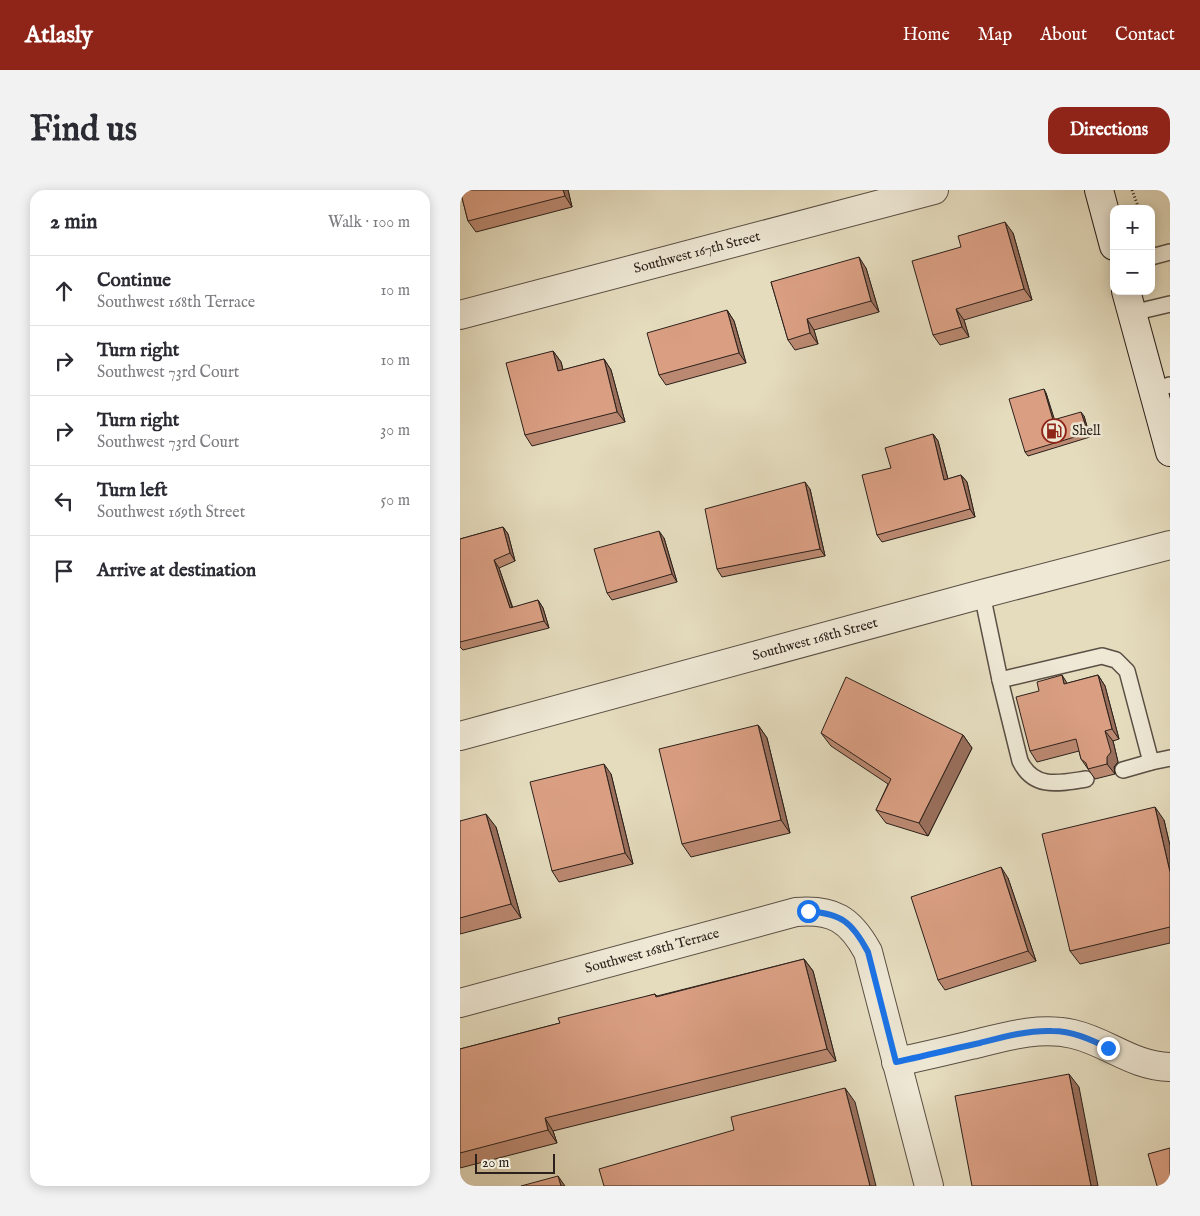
<!DOCTYPE html>
<meta charset="utf-8">
<style>
body{margin:0;font-family:"IM FELL English",serif;background:#f2f2f3;color:#2b2b33}
.controls{position:absolute;right:15px;top:15px;display:grid;overflow:hidden;border-radius:10px;box-shadow:0 2px 12px #0003}
.controls button{width:45px;height:45px;display:grid;place-items:center;padding:0;border:0;border-bottom:1px solid #e1e1e2;background:#fff;color:#2b2b33;font:25px sans-serif}
.scale{position:absolute;left:15px;bottom:12px;width:80px;box-sizing:border-box;padding-left:5px;border:2px solid #2b201b;border-top:0;font-size:14px;line-height:18px;white-space:nowrap;color:#2b201b;-webkit-text-stroke:4px #eee8d5;paint-order:stroke}
.stop{position:absolute;width:15px;height:15px;margin:-11px;border:4px solid #1a73e8;border-radius:50%;background:#fff}
.stop.end{background:#1a73e8;border-color:#fff;box-shadow:0 1px 5px #0008}
.list{margin:0;padding:0;list-style:none}
h2{display:flex;justify-content:space-between;align-items:center;height:65px;margin:0;padding:0 20px;font-size:21px}
h2 small{font-size:16px;font-weight:400;color:#7c7c81}
.list li{display:grid;grid-template-columns:32px 1fr auto;gap:15px;align-items:center;box-sizing:border-box;height:70px;padding:0 20px;border-top:1px solid #e1e1e2}
.list b{display:block;font-size:19px;white-space:nowrap}
.list p{margin:0;font-size:16px;white-space:nowrap;color:#7c7c81}
.list em{font-size:16px;font-style:normal;color:#7c7c81}
.icon{flex:none;width:28px;height:28px;fill:none;stroke:currentColor;stroke-width:2;stroke-linecap:round;stroke-linejoin:round}
.map{position:relative;flex:none;width:710px;height:996px;overflow:hidden;border-radius:15px}
header{display:flex;align-items:center;gap:30px;box-sizing:border-box;height:70px;padding:0 25px;background:#8f2418;color:#fff}
header strong{font-size:24px}
nav{display:flex;gap:28px;margin-inline-start:auto;font-size:18px}
.intro{display:flex;align-items:center;justify-content:space-between;box-sizing:border-box;height:120px;padding:0 30px}
h1{margin:0;font-size:35px}
.button{padding:12px 22px;border-radius:15px;background:#8f2418;color:#fff;font-size:18px;font-weight:700}
main{display:flex;gap:30px;padding:0 30px}
aside{flex:1;background:#fff;border-radius:15px;box-shadow:0 2px 12px #0003}
.map>svg:first-child{display:block}
.lines{fill:none;stroke-linecap:round;stroke-linejoin:round}
.service-casing{stroke:#5a4f44;stroke-width:18}
.minor-casing{stroke:#5a4f44;stroke-width:30}
.tertiary-casing{stroke:#5a4f44;stroke-width:30}
.secondary-casing{stroke:#2b201b;stroke-width:30}
.path{stroke:#2b201b;stroke-width:3;stroke-dasharray:1 2.5;stroke-linecap:butt}
.service{stroke:#eee8d5;stroke-width:15}
.minor{stroke:#eee8d5;stroke-width:28}
.tertiary{stroke:#eee8d5;stroke-width:28}
.secondary{stroke:#eee8d5;stroke-width:28}
.wall{fill:#bb8971;stroke:#2b201b}
.shaded-wall{fill:#996f5c;stroke:#2b201b}
.building{fill:#da9f83;stroke:#2b201b}
.route{stroke:#1a73e8;stroke-width:6}
.labels{text-anchor:middle;dominant-baseline:central;stroke-width:5;stroke-linejoin:round;paint-order:stroke}
.street-label{font-size:14px;fill:#2b201b;stroke:#eee8d5}
.poi-label{font-size:14px;fill:#2b201b;stroke:#eee8d5;text-anchor:start}
</style>
<header>
<strong>Atlasly</strong>
<nav><a>Home</a><a>Map</a><a>About</a><a>Contact</a></nav>
</header>
<div class="intro"><h1>Find us</h1><a class="button">Directions</a></div>
<main>
<aside>
<h2>2 min<small>Walk · 100 m</small></h2>
<ul class="list">
<li><svg class="icon" aria-label="ahead" viewBox="0 0 24 24"><path d="M12 20V5M6 11l6-6 6 6"/></svg><div><b>Continue</b><p>Southwest 168th Terrace</p></div><em>10 m</em></li>
<li><svg class="icon" aria-label="right" viewBox="0 0 24 24"><path d="M7 20v-9h11M14 6l5 5-5 5"/></svg><div><b>Turn right</b><p>Southwest 73rd Court</p></div><em>10 m</em></li>
<li><svg class="icon" aria-label="right" viewBox="0 0 24 24"><path d="M7 20v-9h11M14 6l5 5-5 5"/></svg><div><b>Turn right</b><p>Southwest 73rd Court</p></div><em>30 m</em></li>
<li><svg class="icon" aria-label="left" viewBox="0 0 24 24"><path d="M17 20v-9H6M10 6l-5 5 5 5"/></svg><div><b>Turn left</b><p>Southwest 169th Street</p></div><em>50 m</em></li>
<li><svg class="icon" aria-label="arrive" viewBox="0 0 24 24"><path d="M6 21V4h12l-3 4 3 4H6"/></svg><div><b>Arrive at destination</b></div></li>
</ul>
</aside>
<div class="map">
<svg width="710" height="996" viewBox="0 0 710 996">
<rect width="100%" height="100%" fill="#e5dcbe"/>
<filter id="stains"><feTurbulence type="fractalNoise" baseFrequency=".004" numOctaves="4"/><feColorMatrix values="0 0 0 0 .2 0 0 0 0 .09 0 0 0 0 .02 0 0 0 .5 -.17"/></filter>
<radialGradient id="worn" r=".72"><stop offset=".6" stop-color="#630" stop-opacity="0"/><stop offset="1" stop-color="#630" stop-opacity=".3"/></radialGradient>
<g class="lines">
<g class="service-casing">
<g id="service">
<polyline points="691,67 710,62"/>
<polyline points="672,123 710,114"/>
<polyline points="693,200 710,195"/>
<polyline points="522,404 540,490 642,466 656,470 667,481 691,572 710,568"/>
<path d="M 540,490 L 560,571 C 574,600 600,593 626,589"/>
<polyline points="663,580 691,572"/>
</g>
</g>
<g class="minor-casing">
<g id="minor">
<path id="s1" d="M 0,125 L 474,0"/>
<path id="s2" d="M 0,813 L 336,722 C 373,719 390,729 408,762 L 469,996"/>
<path d="M 436,872 C 461,867 486,861 511,855 C 544,847 579,836 613,844 C 648,852 672,876 710,877"/>
</g>
</g>
<g class="tertiary-casing">
<g id="tertiary">
<path id="s3" d="M 0,546 L 522,404 L 710,355"/>
</g>
</g>
<g class="secondary-casing">
<g id="secondary">
<polyline points="639,0 654,56"/>
<polyline points="666,101 710,262"/>
</g>
</g>
<polyline class="path" points="672,0 679,19"/>
<use href="#service" class="service"/>
<use href="#minor" class="minor"/>
<use href="#tertiary" class="tertiary"/>
<use href="#secondary" class="secondary"/>
</g>
<g class="wall">
<polygon points="0,0 108,0 112,17 16,42 8,31"/>
<polygon points="553,43 572,110 504,130 509,147 480,155 473,145"/>
<polygon points="406,78 419,122 354,140 358,154 335,160 328,150 311,92"/>
<polygon points="267,120 274,131 286,173 206,195 199,185"/>
<polygon points="93,161 101,172 103,180 144,169 151,180 165,232 72,256 65,245"/>
<polygon points="586,203 594,230 624,226 630,247 568,266 565,262"/>
<polygon points="473,244 478,251 488,289 501,285 507,292 515,327 422,352 417,345 431,278"/>
<polygon points="350,299 365,366 262,387 257,379"/>
<polygon points="43,337 48,344 55,371 39,378 53,418 78,410 83,418 89,438 3,460 0,457 0,349"/>
<polygon points="204,348 217,392 152,410 147,403"/>
<polygon points="638,485 645,496 659,549 653,551 658,572 654,577 655,584 635,589 621,569 619,561 577,572 570,561 608,493"/>
<polygon points="298,535 307,548 330,643 231,667 222,654"/>
<polygon points="361,543 503,545 512,558 468,646 426,633 416,620 428,594 371,556"/>
<polygon points="151,584 173,674 99,692 92,681"/>
<polygon points="704,630 710,656 710,753 620,774 610,761"/>
<polygon points="0,631 36,637 61,728 0,744"/>
<polygon points="548,688 576,771 485,800 478,790"/>
<polygon points="344,769 353,781 376,871 93,941 97,953 0,978 0,859 100,833 195,804 197,806"/>
</g>
<g class="shaded-wall">
<polygon points="103,0 108,0 112,17 105,6"/>
<polygon points="545,32 553,43 572,110 564,99"/>
<polygon points="399,67 406,78 419,122 411,111"/>
<polygon points="496,119 504,130 509,147 502,137"/>
<polygon points="267,120 274,131 286,173 279,163"/>
<polygon points="347,129 354,140 358,154 350,143"/>
<polygon points="93,161 101,172 106,192 98,181"/>
<polygon points="144,169 151,180 165,232 157,222"/>
<polygon points="584,199 586,203 596,234 593,230"/>
<polygon points="621,222 624,226 630,247 628,243"/>
<polygon points="473,244 478,251 490,297 484,290"/>
<polygon points="501,285 507,292 515,327 510,319"/>
<polygon points="345,292 350,299 365,366 360,359"/>
<polygon points="43,337 48,344 55,371 50,363"/>
<polygon points="199,341 204,348 217,392 212,384"/>
<polygon points="34,370 39,378 55,426 50,418"/>
<polygon points="78,410 83,418 89,438 84,431"/>
<polygon points="602,485 609,496 604,494"/>
<polygon points="638,485 645,496 659,549 652,539"/>
<polygon points="298,535 307,548 330,643 321,630"/>
<polygon points="645,541 653,551 658,572 654,577 655,584 647,574"/>
<polygon points="503,545 512,558 468,646 459,633"/>
<polygon points="144,574 151,584 173,674 165,663"/>
<polygon points="695,617 704,630 710,656 710,682"/>
<polygon points="26,624 36,637 61,728 51,714"/>
<polygon points="541,677 548,688 576,771 568,761"/>
<polygon points="344,769 353,781 376,871 367,859"/>
<polygon points="609,884 619,897 638,996 631,996"/>
<polygon points="385,898 395,912 416,996 410,996"/>
<polygon points="85,928 93,941 97,953 88,940"/>
<polygon points="98,986 105,996 101,996"/>
</g>
<g class="building">
<polygon points="0,0 103,0 105,6 8,31"/>
<polygon points="545,32 564,99 496,119 502,137 473,145 452,71 501,57 498,46"/>
<polygon points="399,67 411,111 347,129 350,143 328,150 311,92"/>
<polygon points="267,120 279,163 199,185 187,143"/>
<polygon points="93,161 98,181 144,169 157,222 65,245 46,173"/>
<polygon points="584,199 593,230 621,222 628,243 565,262 549,209"/>
<polygon points="473,244 484,290 501,285 510,319 417,345 402,285 431,278 425,258"/>
<polygon points="345,292 360,359 257,379 245,319"/>
<polygon points="43,337 50,363 34,370 50,418 78,410 84,431 0,452 0,349"/>
<polygon points="199,341 212,384 147,403 134,359"/>
<polygon points="602,485 604,494 638,485 652,539 645,541 651,562 647,567 647,574 628,579 626,573 621,569 616,549 570,561 556,507 579,501 577,492"/>
<polygon points="386,487 503,545 459,633 416,620 431,589 361,543"/>
<polygon points="298,535 321,630 222,654 199,559"/>
<polygon points="144,574 165,663 92,681 70,592"/>
<polygon points="695,617 710,682 710,737 610,761 582,644"/>
<polygon points="26,624 51,714 0,728 0,631"/>
<polygon points="541,677 568,761 478,790 451,707"/>
<polygon points="344,769 367,859 85,928 88,940 0,963 0,859 100,833 98,828 195,804 196,807"/>
<polygon points="609,884 631,996 512,996 495,906"/>
<polygon points="385,898 410,996 144,996 139,979 274,940 271,927"/>
<polygon points="710,958 710,996 697,996 688,964"/>
<polygon points="98,986 101,996 61,996"/>
</g>
<g class="lines">
<path class="route" d="M 348,721 C 382,724 392,732 408,762 L 436,872 C 464,866 492,859 520,853 C 543,847 568,840 592,841 C 612,841 630,849 648,858"/>
</g>
<defs>
<g id="fuel-ring" transform="scale(1.25)"><circle r="9.5" fill="#eee8d5" stroke="#8f2418" stroke-width="1.5"/><path d="M-5.5-6h7V0h2V4h1.3V-2.5L3-4.5l.8-.8L6-3V5H2.5V1h-1V6h-7ZM-4.2-4.7v3.2H.2V-4.7Z" fill="#8f2418"/></g>
</defs>
<g fill-rule="evenodd">
<use href="#fuel-ring" x="594" y="241"/>
</g>
<g class="labels">
<g class="street-label">
<text stroke="none"><textPath href="#s1" startOffset="245">Southwest 167th Street</textPath></text>
<text stroke="none"><textPath href="#s3" startOffset="368">Southwest 168th Street</textPath></text>
<text stroke="none"><textPath href="#s2" startOffset="199">Southwest 168th Terrace</textPath></text>
</g>
<g class="poi-label">
<text x="612" y="241">Shell</text>
</g>
</g>
<rect width="100%" height="100%" filter="url(#stains)"/>
<rect width="100%" height="100%" fill="url(#worn)"/>
</svg>
<div class="controls">
<button>+</button>
<button>−</button>
</div>
<div class="scale">20 m</div>
<div class="stop" style="left:348px;top:721px"></div>
<div class="stop end" style="left:648px;top:858px"></div>
</div>
</main>
